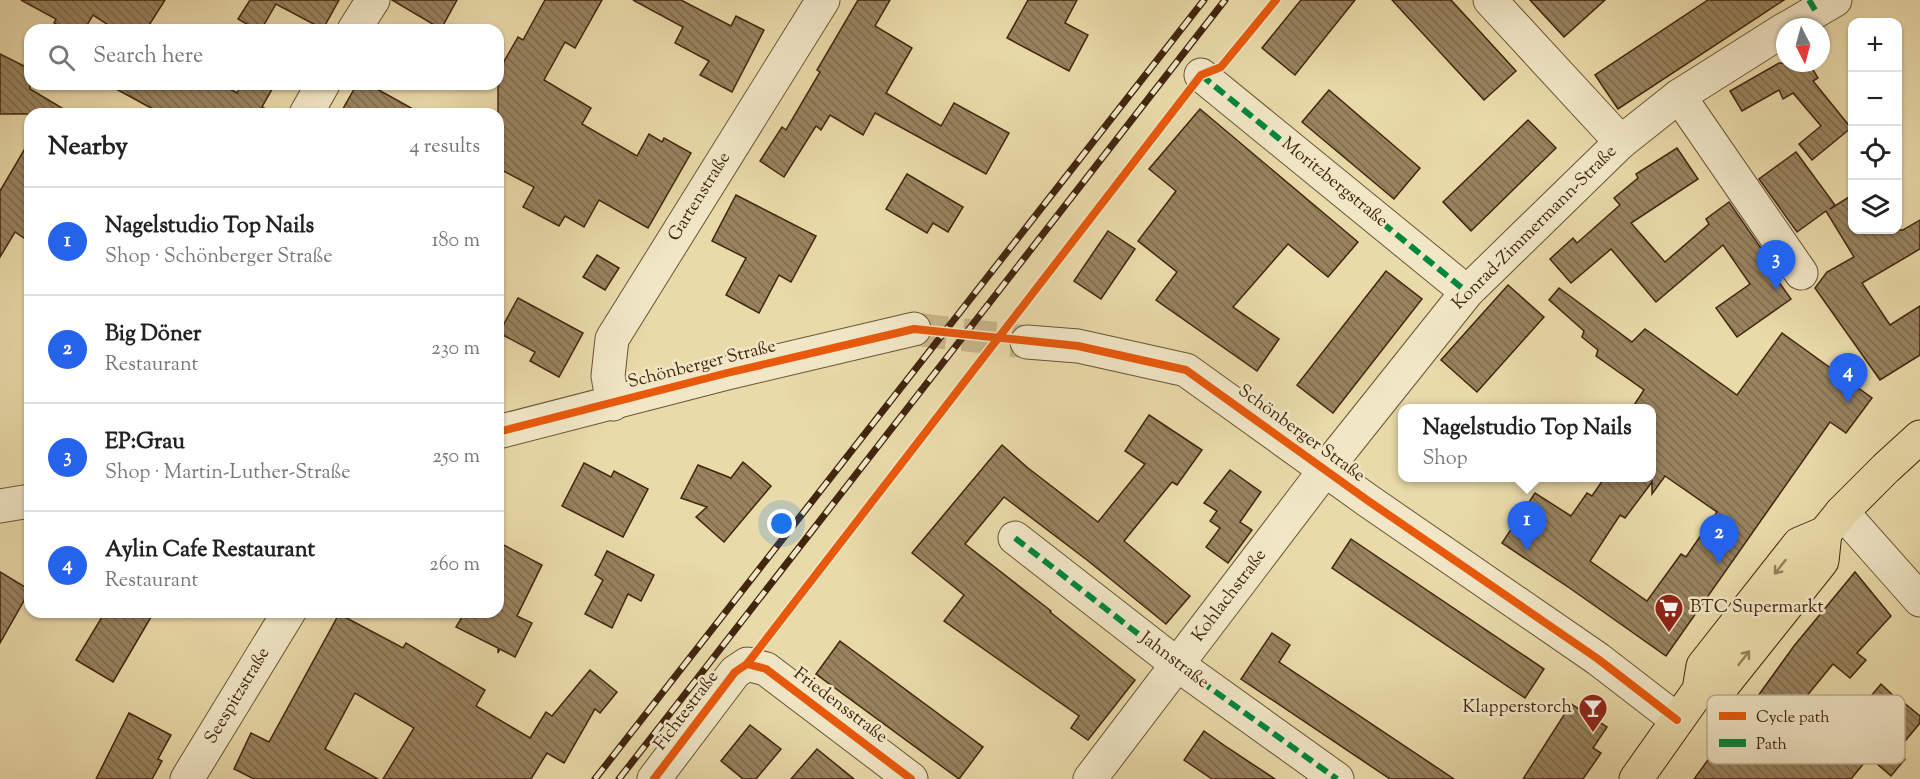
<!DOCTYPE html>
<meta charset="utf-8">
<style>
body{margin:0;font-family:"Sorts Mill Goudy",serif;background:#f6f6f6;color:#222}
.controls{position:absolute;right:18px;top:18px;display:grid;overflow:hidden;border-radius:12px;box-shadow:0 2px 4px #0004}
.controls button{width:54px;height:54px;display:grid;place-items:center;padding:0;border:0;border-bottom:2px solid #e0e0e0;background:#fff;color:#222;font:30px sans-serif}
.compass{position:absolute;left:1776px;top:18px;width:54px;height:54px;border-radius:50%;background:#fff;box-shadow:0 2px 4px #0004;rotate:174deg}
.you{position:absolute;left:782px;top:524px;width:21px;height:21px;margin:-15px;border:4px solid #fff;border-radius:50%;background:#1a73e8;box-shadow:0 0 0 9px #1a73e833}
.badge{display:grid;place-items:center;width:39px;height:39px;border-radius:50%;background:#2563eb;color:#fff;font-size:20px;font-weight:700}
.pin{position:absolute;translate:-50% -50px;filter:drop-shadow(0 2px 3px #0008)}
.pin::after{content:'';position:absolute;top:32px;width:21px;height:18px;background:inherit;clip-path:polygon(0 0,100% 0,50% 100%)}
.popup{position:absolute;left:1398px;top:404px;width:258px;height:78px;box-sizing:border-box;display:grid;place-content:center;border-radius:12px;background:#fff;filter:drop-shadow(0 2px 4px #0005);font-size:20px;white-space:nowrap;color:#767676}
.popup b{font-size:22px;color:#222}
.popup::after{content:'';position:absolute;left:50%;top:100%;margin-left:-12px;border:12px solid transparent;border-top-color:#fff}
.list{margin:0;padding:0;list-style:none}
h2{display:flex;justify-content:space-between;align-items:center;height:78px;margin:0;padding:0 24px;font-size:26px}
h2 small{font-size:20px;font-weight:400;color:#767676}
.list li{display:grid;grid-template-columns:39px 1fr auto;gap:18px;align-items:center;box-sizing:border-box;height:108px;padding:0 24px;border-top:2px solid #e0e0e0}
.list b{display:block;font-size:22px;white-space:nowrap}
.list p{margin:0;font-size:20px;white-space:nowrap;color:#767676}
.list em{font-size:20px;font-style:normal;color:#767676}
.icon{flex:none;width:33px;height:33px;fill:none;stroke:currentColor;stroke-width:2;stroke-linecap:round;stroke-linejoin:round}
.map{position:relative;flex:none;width:1920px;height:779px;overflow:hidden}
.search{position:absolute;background:#fff;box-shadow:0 2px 4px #0004;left:24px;top:24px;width:480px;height:66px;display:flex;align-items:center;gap:15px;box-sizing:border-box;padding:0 21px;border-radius:18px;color:#767676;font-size:22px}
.panel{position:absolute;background:#fff;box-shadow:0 2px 4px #0004;left:24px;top:108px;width:480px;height:510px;border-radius:18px}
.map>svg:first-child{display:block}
.building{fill:url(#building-back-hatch);stroke:#41250e;stroke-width:1.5;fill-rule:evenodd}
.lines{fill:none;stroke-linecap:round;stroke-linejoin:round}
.minor-tunnel{stroke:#c7b68a;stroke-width:33;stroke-dasharray:33 16;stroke-linecap:butt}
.minor-casing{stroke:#6b5235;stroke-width:35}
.major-casing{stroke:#41250e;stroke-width:35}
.minor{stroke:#f1e7c7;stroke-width:33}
.major{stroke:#e9daa9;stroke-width:33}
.rail-casing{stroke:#41250e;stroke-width:7}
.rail{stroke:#f1e7c7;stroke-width:4.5;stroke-dasharray:14;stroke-linecap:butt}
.quiet{stroke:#00873e;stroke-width:6;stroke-dasharray:12 6;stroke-linecap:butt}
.cycleway-casing{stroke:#f1e7c7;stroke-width:11}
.cycleway{stroke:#e8590c;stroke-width:8}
.oneway{stroke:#95805c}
.labels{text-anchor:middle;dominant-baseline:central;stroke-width:5;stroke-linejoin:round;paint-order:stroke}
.street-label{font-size:18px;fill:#41250e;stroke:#f1e7c7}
.poi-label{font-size:18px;fill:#41250e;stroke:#f1e7c7;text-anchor:start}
.key{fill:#f1e7c7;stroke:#bcad90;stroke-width:1.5}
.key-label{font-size:16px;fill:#41250e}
</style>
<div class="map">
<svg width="1920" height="779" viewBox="0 0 1920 779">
<defs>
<pattern id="building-back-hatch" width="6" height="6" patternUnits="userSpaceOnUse" patternTransform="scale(1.5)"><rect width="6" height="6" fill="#98835f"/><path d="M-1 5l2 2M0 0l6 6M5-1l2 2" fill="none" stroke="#7e6b4d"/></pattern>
</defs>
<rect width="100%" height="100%" fill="#e9daa9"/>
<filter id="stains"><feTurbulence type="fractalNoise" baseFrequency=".00333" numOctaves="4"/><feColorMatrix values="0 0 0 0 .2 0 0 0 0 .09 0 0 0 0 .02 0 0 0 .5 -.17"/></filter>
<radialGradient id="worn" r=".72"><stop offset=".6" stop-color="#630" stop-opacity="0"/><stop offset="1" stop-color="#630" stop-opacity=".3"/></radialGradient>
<g class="building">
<polygon points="21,0 165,0 146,30 116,30 93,15 84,30 67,30 54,23 56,19"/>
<polygon points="250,0 339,0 323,29 276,4 261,30 257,30 238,19"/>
<polygon points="392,0 457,0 441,29"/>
<polygon points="545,0 602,0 575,48 565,42 544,80 591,108 582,124 637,156 649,134 662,142 664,138 691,153 648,228 599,200 584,227 565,216 559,226 523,207 534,187 498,168 498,72 518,37 523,40"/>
<polygon points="633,0 681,0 731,26 736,16 764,30 732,92 700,75 709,61 675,43 683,27"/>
<polygon points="858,0 890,0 875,26 912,48 886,93 941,126 954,103 1009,133 986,174 875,113 863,135 830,115 821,130 816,126 784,177 760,161 782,127 786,130 820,72 817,70"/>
<polygon points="1028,0 1077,0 1065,23 1088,35 1069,71 1007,38"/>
<polygon points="1301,0 1355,0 1295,75 1262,48"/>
<polygon points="1392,0 1451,0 1516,71 1484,100"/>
<polygon points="1530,0 1605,0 1564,37"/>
<polygon points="1708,0 1784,0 1618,109 1595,75"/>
<polygon points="0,54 30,69 30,89 72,114 0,114"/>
<polygon points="1779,63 1809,63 1818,78 1813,81 1851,128 1812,160 1799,144 1821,126 1793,93 1783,99 1779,90 1742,111 1730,91"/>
<polygon points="107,84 220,84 237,93 242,84 275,84 262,107 275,114 162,114"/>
<polygon points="357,84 368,84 422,114 340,114"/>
<polygon points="1329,90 1420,168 1394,199 1302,122"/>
<polygon points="1200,109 1358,242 1328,277 1288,244 1233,307 1279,339 1257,371 1156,300 1177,272 1138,241 1176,191 1149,169"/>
<polygon points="1528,120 1556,148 1471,231 1443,202"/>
<polygon points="30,140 30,242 15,232 0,257 0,191"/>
<polygon points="1677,148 1698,179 1631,223 1665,262 1709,224 1706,219 1729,202 1763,251 1759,254 1791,299 1737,337 1716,308 1750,284 1723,245 1656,302 1611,249 1571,283 1550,259 1573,238 1577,243 1620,205 1614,198 1638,178 1636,174"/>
<polygon points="1796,152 1835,205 1830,209 1852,195 1852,230 1903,230 1920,220 1920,249 1862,283 1890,325 1920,306 1920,355 1880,380 1815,288 1827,272 1854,257 1826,211 1797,232 1759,179"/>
<polygon points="907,174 963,207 948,232 933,223 927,233 886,209"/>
<polygon points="736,195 816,236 791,282 779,275 759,313 726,295 746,258 712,241"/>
<polygon points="1108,231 1135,249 1101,299 1074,281"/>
<polygon points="597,255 619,268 605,290 583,277"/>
<polygon points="1386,271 1422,299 1333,413 1297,385"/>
<polygon points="1508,285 1544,317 1477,392 1441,360"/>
<path d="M 1559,288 L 1632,342 L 1645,329 L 1737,395 L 1782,333 L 1872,398 L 1846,433 L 1830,422 L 1666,656 L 1571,589 L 1502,543 L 1535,493 L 1571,516 L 1587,493 L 1592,496 L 1605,477 L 1652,477 L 1652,408 L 1632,408 L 1644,390 L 1596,356 L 1598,350 L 1582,337 L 1584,331 L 1549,300 ZM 1665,476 L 1717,512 L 1686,557 L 1681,554 L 1647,601 L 1590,561 L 1620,515 L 1625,518 L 1652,482 L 1652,494 Z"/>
<polygon points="518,298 583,333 559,377 530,361 535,352 499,333"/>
<polygon points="1149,415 1202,450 1177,485 1172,482 1124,541 1190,596 1166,624 1087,560 1004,497 965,544 1051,611 1050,612 1135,680 1088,740 1071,728 1079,716 944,621 964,595 912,553 1002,445 1028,468 1098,522 1145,464 1125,451"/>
<polygon points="743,462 771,486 724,542 696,517 707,507 681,498 698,465 731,478"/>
<polygon points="584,463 611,477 614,471 648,489 623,537 562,506"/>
<polygon points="1230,470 1261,492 1240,522 1252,530 1228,563 1206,547 1220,528 1210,521 1217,511 1204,503"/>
<polygon points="1351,539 1544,669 1525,698 1332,568"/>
<polygon points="498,542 542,565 517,616 532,623 515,657 500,649 498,653 498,648 456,627 465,612 498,612"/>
<polygon points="607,551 654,575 641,601 628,594 612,628 585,614 603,580 595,575"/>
<polygon points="0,572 30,590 0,643"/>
<polygon points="1855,572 1891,616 1857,653 1866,660 1850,678 1833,664 1796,709 1833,741 1881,684 1897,699 1898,698 1920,716 1920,723 1896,752 1905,759 1891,776 1869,757 1851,779 1694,779 1727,734 1729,736 1794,646"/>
<polygon points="105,612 154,612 113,682 76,660"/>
<polygon points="339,614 403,648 406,643 485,690 476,706 530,738 546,712 552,716 590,670 617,692 600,713 595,709 564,763 547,753 531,779 383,779 414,728 355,693 325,749 378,779 254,779 234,769 251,733 269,742"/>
<polygon points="1272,633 1290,645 1279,662 1454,779 1390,779 1241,679"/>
<polygon points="840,641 983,747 959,779 816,674"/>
<polygon points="1571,704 1607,727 1593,748 1601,753 1583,779 1523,779"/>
<polygon points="129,713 171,735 158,759 162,761 152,779 96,779"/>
<polygon points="750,725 781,749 756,779 743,779 721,761"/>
<polygon points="1204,731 1228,748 1275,779 1212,779 1184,760"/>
<polygon points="817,749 854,779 791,779"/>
</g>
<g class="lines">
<polyline class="minor-tunnel" points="914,329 1027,342"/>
<g class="minor-casing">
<g id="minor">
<polyline points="1490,0 1621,142"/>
<polyline points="1789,27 1835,0"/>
<polyline points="354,30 373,0"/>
<polyline points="1201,75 1467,292"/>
<polyline points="1679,96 1801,273"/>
<polyline points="306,114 323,84"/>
<polyline points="1027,342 1078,346 1186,370 1367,500 1598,659 1677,720"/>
<polyline points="613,404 608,376 612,339 823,0"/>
<polyline points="498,432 727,373 914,329"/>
<polyline points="0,506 30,501"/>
<polyline points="1842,512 1920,600"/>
<polyline points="1015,538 1178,665 1337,779"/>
<polyline points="187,779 289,612"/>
<polyline points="654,779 735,672 747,664 766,669 911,779"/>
<polyline points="1090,779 1325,470 1467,292 1621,142 1679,96 1785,29"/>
</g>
</g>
<g class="major-casing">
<g id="major">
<polyline points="1699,690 1723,685 1822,561 1825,533"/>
<polyline points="1636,779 1699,690 1703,666 1799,544 1825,533 1842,512 1886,468 1920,437"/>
</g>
</g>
<use href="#minor" class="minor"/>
<use href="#major" class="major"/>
<g class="rail-casing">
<g id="rail">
<polyline points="595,779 1204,0"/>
<polyline points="619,779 1225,0"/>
</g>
</g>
<use href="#rail" class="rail"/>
<g class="quiet">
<polyline points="1809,0 1815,10"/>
<polyline points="1201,75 1467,292"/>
<polyline points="1015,538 1178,665 1337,779"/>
</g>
<g class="cycleway-casing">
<g id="cycleway">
<polyline points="498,432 727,373 914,329 1078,346 1186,370 1367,500 1598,659 1677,720"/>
<polyline points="747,664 766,669 911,779"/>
<path d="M 654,779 L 735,672 L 747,664 C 899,468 1049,271 1201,75 L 1221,67 L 1276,0"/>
</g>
</g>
<use href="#cycleway" class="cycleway"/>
</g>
<defs><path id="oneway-shaft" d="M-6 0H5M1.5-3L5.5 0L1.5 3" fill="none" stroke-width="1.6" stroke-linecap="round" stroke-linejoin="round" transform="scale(1.5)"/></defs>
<g class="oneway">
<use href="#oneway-shaft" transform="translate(1780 567) rotate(128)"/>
<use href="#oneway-shaft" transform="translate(1744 658) rotate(-52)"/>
</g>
<defs>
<g id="supermarket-pin" transform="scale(1.5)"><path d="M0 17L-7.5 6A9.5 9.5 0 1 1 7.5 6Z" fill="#8f2418" stroke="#f1e7c7"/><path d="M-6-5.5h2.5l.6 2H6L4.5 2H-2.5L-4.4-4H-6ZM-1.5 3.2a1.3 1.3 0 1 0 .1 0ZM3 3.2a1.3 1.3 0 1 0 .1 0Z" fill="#fff"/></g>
<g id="bar-pin" transform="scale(1.5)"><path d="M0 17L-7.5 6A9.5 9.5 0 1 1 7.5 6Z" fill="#8f2418" stroke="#f1e7c7"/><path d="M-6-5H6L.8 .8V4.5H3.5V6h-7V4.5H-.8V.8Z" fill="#fff"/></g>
</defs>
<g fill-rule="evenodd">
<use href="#supermarket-pin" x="1669" y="608"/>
<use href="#bar-pin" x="1593" y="708"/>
</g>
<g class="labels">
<g class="street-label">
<text transform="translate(1334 183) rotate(39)">Moritzbergstraße</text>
<text transform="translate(700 197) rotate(-58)">Gartenstraße</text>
<text transform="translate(1535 228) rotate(-45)">Konrad-Zimmermann-Straße</text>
<text transform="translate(702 365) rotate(-14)">Schönberger Straße</text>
<text transform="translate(1301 434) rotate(36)">Schönberger Straße</text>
<text transform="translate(1230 596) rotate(-53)">Kohlachstraße</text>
<text transform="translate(1174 661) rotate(37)">Jahnstraße</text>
<text transform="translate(238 696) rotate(-59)">Seespitzstraße</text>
<text transform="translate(840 706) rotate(37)">Friedensstraße</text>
<text transform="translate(687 711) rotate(-53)">Fichtestraße</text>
</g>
<g class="poi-label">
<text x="1690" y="608">BTC Supermarkt</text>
<text x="1572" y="708" text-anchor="end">Klapperstorch</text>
</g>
</g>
<rect x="1707" y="695" width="198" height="69" rx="9" class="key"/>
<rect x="1719" y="712" width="27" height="8" fill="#e8590c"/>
<rect x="1719" y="739" width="27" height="8" fill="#00873e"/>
<g class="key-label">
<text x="1756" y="722">Cycle path</text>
<text x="1756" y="749">Path</text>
</g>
<rect width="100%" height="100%" filter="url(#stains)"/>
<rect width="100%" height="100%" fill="url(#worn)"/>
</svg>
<div class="controls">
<button>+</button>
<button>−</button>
<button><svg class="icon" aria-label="locate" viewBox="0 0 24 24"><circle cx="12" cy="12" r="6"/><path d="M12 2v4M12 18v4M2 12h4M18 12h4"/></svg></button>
<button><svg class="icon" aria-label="layers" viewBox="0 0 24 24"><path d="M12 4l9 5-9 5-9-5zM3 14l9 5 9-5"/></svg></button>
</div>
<svg class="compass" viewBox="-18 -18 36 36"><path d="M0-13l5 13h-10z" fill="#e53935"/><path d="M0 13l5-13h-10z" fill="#767676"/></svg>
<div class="you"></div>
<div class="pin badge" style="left:1527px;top:551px">1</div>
<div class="popup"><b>Nagelstudio Top Nails</b>Shop</div>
<div class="pin badge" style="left:1719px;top:564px">2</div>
<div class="pin badge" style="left:1776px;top:290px">3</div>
<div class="pin badge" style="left:1848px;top:403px">4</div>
<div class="search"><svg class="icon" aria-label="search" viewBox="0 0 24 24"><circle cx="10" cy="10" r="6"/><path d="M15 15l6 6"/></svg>Search here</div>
<section class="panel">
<h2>Nearby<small>4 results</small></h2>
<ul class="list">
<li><span class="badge">1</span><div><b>Nagelstudio Top Nails</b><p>Shop · Schönberger Straße</p></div><em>180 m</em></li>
<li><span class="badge">2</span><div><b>Big Döner</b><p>Restaurant</p></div><em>230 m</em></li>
<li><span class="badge">3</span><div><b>EP:Grau</b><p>Shop · Martin-Luther-Straße</p></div><em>250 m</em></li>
<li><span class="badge">4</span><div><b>Aylin Cafe Restaurant</b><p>Restaurant</p></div><em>260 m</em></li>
</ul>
</section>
</div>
